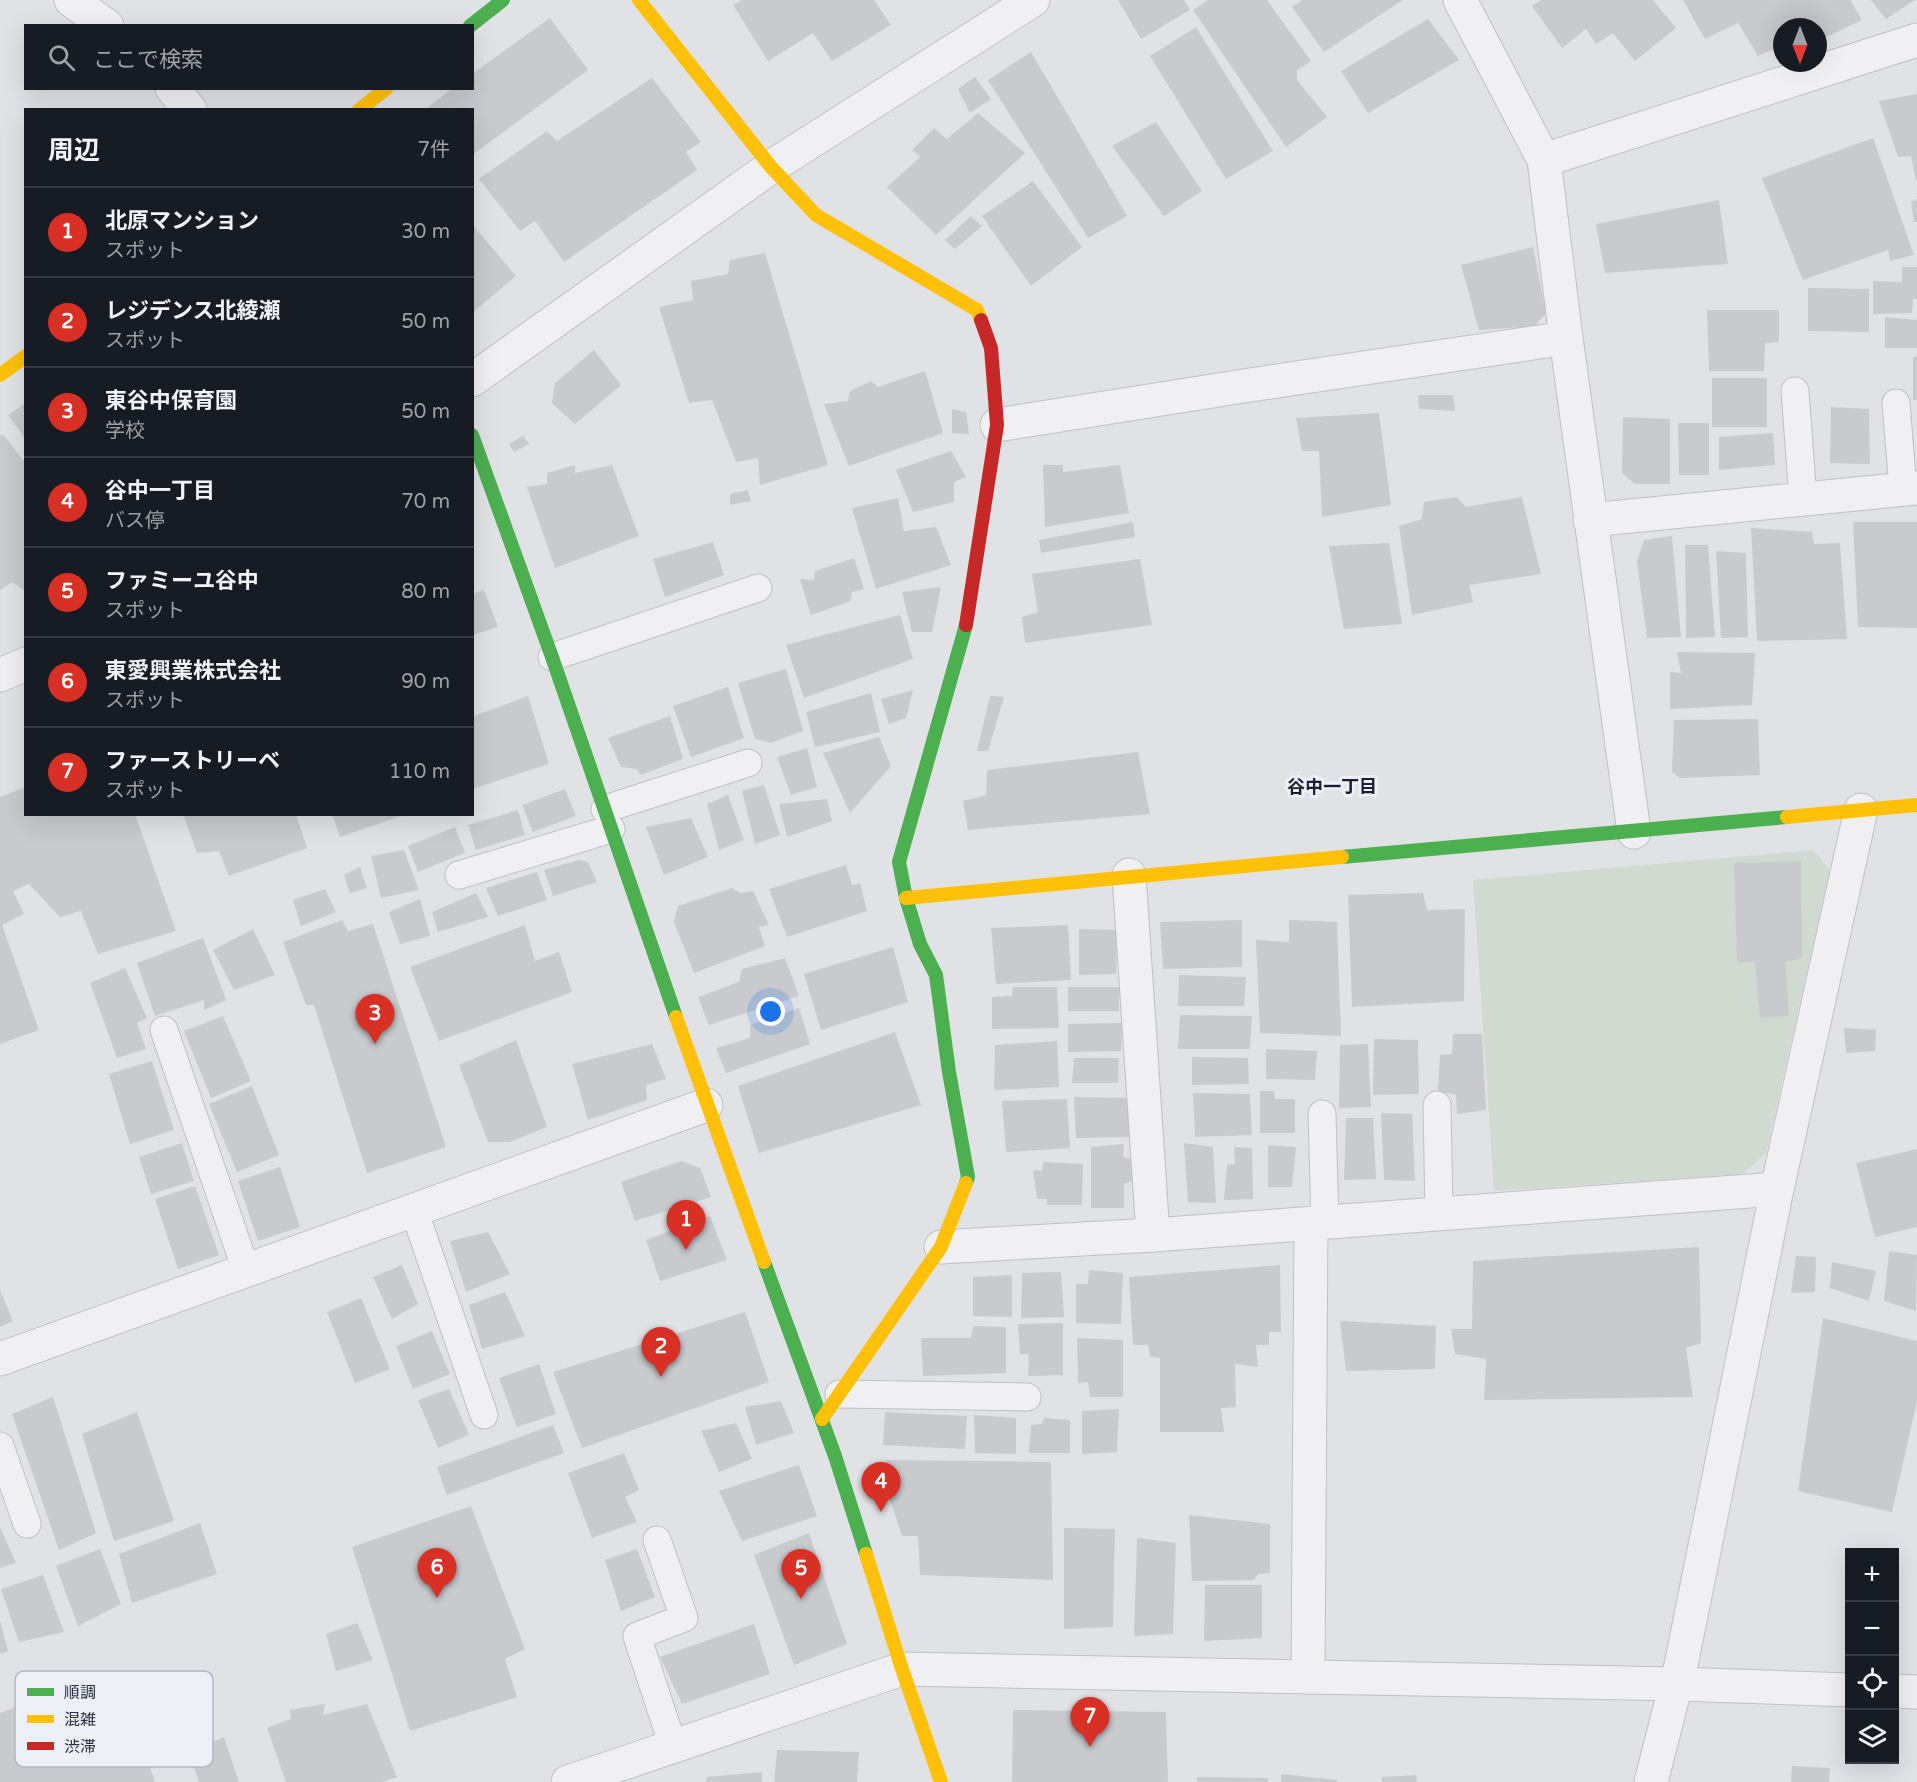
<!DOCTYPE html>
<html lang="ja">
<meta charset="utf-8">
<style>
body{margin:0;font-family:"Varela Round","Noto Sans JP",sans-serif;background:#242831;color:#f1f3f6}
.controls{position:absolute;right:18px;bottom:18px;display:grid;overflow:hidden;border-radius:0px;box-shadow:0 6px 24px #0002}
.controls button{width:54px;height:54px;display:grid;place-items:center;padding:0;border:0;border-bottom:2px solid #363941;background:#171b24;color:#f1f3f6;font:30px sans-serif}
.compass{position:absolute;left:1773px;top:18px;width:54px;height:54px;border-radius:50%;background:#171b24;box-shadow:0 6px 24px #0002;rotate:180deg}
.you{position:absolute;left:771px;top:1012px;width:21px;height:21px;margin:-15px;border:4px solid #fff;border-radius:50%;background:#1a73e8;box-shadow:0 0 0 9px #1a73e833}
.badge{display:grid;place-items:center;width:39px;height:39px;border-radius:50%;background:#d93025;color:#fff;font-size:20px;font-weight:700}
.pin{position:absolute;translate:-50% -50px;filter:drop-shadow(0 2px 3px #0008)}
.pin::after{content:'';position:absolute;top:32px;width:21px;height:18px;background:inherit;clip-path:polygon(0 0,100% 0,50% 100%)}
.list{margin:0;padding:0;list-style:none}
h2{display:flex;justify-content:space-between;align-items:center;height:78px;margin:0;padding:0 24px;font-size:26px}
h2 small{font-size:20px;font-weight:400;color:#9ea1a6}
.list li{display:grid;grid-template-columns:39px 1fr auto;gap:18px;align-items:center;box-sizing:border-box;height:90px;padding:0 24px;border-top:2px solid #363941}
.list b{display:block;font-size:22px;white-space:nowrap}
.list p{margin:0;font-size:20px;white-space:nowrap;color:#9ea1a6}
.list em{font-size:20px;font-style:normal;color:#9ea1a6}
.icon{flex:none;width:33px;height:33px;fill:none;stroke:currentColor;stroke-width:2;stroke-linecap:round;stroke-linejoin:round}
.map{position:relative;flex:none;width:1917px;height:1782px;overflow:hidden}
.search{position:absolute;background:#171b24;box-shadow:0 6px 24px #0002;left:24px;top:24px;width:450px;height:66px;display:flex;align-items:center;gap:15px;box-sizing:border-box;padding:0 21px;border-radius:0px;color:#9ea1a6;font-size:22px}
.panel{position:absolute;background:#171b24;box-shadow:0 6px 24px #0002;left:24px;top:108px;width:450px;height:708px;border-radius:0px}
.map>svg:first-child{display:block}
.green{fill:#d0dad0}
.building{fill:#c9cace}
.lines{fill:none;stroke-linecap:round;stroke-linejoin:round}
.lane-casing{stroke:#bfc0c4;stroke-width:29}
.street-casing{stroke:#bfc0c4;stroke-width:35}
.lane{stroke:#f0f0f3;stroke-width:27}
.street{stroke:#f0f0f3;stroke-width:33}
.fast{stroke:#4caf50;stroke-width:14}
.slow{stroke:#ffc107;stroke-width:14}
.jam{stroke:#c62828;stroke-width:14}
.labels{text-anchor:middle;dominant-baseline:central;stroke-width:6;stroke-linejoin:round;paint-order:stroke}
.neighbourhood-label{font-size:18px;font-weight:bold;fill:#181f32;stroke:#edf0f6}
.key{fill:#edf0f6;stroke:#b1b6c0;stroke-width:1.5}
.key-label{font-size:16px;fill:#252e41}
</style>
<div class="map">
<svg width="1917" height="1782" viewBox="0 0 1917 1782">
<rect width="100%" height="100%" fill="#e1e2e6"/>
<polygon class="green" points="1813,850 1830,870 1766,1153 1743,1174 1494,1191 1473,880"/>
<g class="building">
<polygon points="742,0 874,0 891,25 832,61 813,33 768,61 733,5"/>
<polygon points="1118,0 1184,0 1190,10 1141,39"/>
<polygon points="1208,0 1267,0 1311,61 1297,70 1297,80 1327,117 1286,147 1193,10"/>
<polygon points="1303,0 1403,0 1324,52 1292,7"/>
<polygon points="1541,0 1653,0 1676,28 1635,61 1613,33 1596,44 1586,29 1562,48 1532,6"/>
<polygon points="1683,0 1850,0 1862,20 1818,41 1818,27 1782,27 1782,45 1758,56 1738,23 1705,39"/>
<polygon points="1871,0 1915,0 1886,19"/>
<polygon points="550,18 588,70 472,155 472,110 424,110 453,88 472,88 472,74"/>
<polygon points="1428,19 1459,60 1368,113 1341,71"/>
<polygon points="1196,27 1273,151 1226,179 1150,56"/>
<polygon points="1031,52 1127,216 1088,238 988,80"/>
<polygon points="975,77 991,99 970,113 958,89"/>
<polygon points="652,78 701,142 686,152 697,170 564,262 535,221 520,231 479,179 547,131 557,141"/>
<polygon points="1917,94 1917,180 1916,181 1911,156 1898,157 1879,101"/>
<polygon points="978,113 1025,153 936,235 887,187 920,157 912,150 934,128 947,139"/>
<polygon points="1156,122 1202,191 1164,216 1112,146"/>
<polygon points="1873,138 1914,255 1890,261 1888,250 1803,280 1762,178"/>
<polygon points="1033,181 1082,247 1031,286 982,216"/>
<polygon points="1917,199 1917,222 1914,222 1911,202"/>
<polygon points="1719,200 1728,264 1605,273 1596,224"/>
<polygon points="971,216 982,226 955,249 945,240"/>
<polygon points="472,224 516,276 472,313"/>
<polygon points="1533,247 1546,313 1535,326 1479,330 1461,265"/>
<polygon points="765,253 828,465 760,485 758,458 736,462 712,400 689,403 659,307 693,300 691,281 728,274 730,260"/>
<polygon points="1902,267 1917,267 1917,299 1913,299 1912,313 1873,314 1873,281 1902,282"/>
<polygon points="1808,288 1869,289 1869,332 1808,331"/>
<polygon points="1707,310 1779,310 1779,342 1765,343 1764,371 1709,371"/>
<polygon points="1885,317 1917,320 1917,348 1885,348"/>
<polygon points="594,350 621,385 575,424 552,403 555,383"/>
<rect x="1913" y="357" width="4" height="43"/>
<polygon points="925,371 943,433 849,466 824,404 848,401 850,391 871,381 878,387"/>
<rect x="1712" y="378" width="55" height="49"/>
<polygon points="1418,395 1453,395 1455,411 1419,409"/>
<polygon points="26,403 26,440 8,415"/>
<polygon points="1831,407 1869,409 1870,464 1830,463"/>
<polygon points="952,409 966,412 969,434 952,433"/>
<polygon points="1379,413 1391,505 1322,517 1319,451 1302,451 1296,418"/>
<polygon points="1623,417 1670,419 1670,484 1635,484 1622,473"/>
<polygon points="1678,423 1709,423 1709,475 1679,475"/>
<polygon points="1773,433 1775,465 1719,470 1719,437"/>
<polygon points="3,434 26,464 26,592 12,582 0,590 0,436"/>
<polygon points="523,436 529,444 514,452 509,444"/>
<polygon points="951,451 966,477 954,482 954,502 913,512 896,470"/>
<polygon points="575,465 575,473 612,465 639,536 555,568 527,487 547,484 547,473"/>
<polygon points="1043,465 1063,465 1063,472 1120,465 1129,513 1045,527"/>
<polygon points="748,490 751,501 730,505 730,494"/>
<polygon points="1457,497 1466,507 1522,497 1541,574 1469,585 1473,602 1412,615 1399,526 1422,519 1424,502"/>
<polygon points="898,498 904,531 936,527 951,565 876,589 852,508"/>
<polygon points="1133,522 1135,537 1041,553 1039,540"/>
<polygon points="1853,522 1917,522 1917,628 1858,627"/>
<polygon points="1751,528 1812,532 1814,544 1840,543 1847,639 1757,641"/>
<polygon points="1672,536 1681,637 1647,638 1637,561 1644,540"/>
<polygon points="713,542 724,575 665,597 653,559"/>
<polygon points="1389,543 1402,624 1344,629 1329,546"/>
<polygon points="1685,545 1708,545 1715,637 1686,638"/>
<polygon points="1716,551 1746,553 1748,637 1721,638"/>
<polygon points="854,558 864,589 852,592 851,601 811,615 800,579 814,580 815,571"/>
<polygon points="1140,559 1152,625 1025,643 1022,617 1038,612 1032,574"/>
<polygon points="941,587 932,632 912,632 902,592"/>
<polygon points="484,590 498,627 472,635 472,594"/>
<polygon points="900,615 913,659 804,698 786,645"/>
<polygon points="1677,652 1755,653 1752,705 1670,709 1670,672 1681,673"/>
<polygon points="786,669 803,731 771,743 755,739 738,683"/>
<polygon points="728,687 744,738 691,757 673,706"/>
<polygon points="913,690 906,718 889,724 881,699"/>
<polygon points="871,693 880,732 815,747 806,712"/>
<polygon points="528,696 549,764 472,789 472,717"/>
<polygon points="990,696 1004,697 988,751 977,751"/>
<polygon points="670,716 683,759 641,775 637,769 621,767 608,738"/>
<polygon points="1758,719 1760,775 1680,778 1672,772 1674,720"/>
<polygon points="879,737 891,766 850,813 823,753"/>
<polygon points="807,748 817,787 791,795 777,757"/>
<polygon points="1138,752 1150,814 968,830 963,801 986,795 987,770"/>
<polygon points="764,785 780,835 755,844 742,791"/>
<polygon points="26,787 26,814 135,814 176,931 98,954 81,911 60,917 29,884 13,891 24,914 2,925 39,1030 0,1044 0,797"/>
<polygon points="565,789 576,816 533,832 522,805"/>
<polygon points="728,795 744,840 719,850 707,804"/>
<polygon points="827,799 832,821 787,837 779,804"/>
<polygon points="518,810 525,835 476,850 468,825"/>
<polygon points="183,814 296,814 307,848 229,876 219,851 197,853"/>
<polygon points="332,814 404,814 404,815 340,837"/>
<polygon points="691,818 708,857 664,875 646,827"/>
<polygon points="455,827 465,853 418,872 408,846"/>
<polygon points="404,850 419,890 381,898 371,856"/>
<polygon points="579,860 588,862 597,882 553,896 544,870"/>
<polygon points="1801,861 1802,958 1785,962 1789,1016 1760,1018 1755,962 1737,962 1734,863"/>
<polygon points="846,865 852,885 860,883 867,911 787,937 769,889"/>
<polygon points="360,867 367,888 350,893 344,875"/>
<polygon points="537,872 547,900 498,916 486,888"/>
<polygon points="732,888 740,893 753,891 769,925 759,927 765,946 694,973 674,922 678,906"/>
<polygon points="325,889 336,912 301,926 293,900"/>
<polygon points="476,893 488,917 438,932 432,912"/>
<polygon points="1423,893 1427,910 1465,909 1464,1001 1352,1007 1348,895"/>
<polygon points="420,899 430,936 400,944 389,912"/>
<polygon points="342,920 348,931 373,924 446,1147 367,1173 314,1005 306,1005 283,942"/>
<polygon points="1242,920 1242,967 1163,969 1160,922"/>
<polygon points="1289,920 1337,922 1341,1036 1260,1033 1256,940 1289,942"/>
<polygon points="525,925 535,961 559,952 572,992 439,1041 410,967"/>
<polygon points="1068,925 1071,980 996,984 991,928"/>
<polygon points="253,929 275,975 234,990 213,950"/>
<polygon points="1079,929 1117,930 1116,974 1079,975"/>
<polygon points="203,938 226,1000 204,1010 204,1000 155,1016 137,963"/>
<polygon points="893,947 908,1002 821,1030 804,974"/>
<polygon points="785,958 799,996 709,1025 698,997 739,982 742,969"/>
<polygon points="125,968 147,1018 137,1023 146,1049 117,1058 90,983"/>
<polygon points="1179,975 1246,977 1244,1006 1178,1006"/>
<polygon points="1013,987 1057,987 1059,1028 992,1029 992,997 1012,996"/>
<rect x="1068" y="987" width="51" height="24"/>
<polygon points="799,1008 810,1044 726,1073 716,1048 750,1038 750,1025"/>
<polygon points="1180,1015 1252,1016 1250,1049 1178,1049"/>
<polygon points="223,1016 251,1081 211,1098 184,1031"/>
<polygon points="1122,1023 1121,1051 1068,1052 1068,1024"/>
<polygon points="1844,1028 1876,1030 1875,1051 1846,1053"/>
<polygon points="895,1032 921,1105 759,1153 738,1086"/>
<polygon points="1453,1034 1482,1034 1486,1110 1457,1114 1456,1095 1438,1091 1440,1055 1452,1054"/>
<polygon points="1374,1039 1418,1040 1419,1094 1373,1095"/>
<polygon points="516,1040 547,1127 510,1142 488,1142 459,1065"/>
<polygon points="1057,1041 1059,1087 994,1090 995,1045"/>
<polygon points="652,1044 666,1079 646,1085 647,1100 588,1120 572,1064"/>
<polygon points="1368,1044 1371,1107 1339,1108 1340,1045"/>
<polygon points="1266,1049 1317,1051 1315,1080 1266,1079"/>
<polygon points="1192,1057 1248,1058 1249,1084 1192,1085"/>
<polygon points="1074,1058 1119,1058 1118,1083 1072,1083"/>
<polygon points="152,1061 174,1130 130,1144 109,1074"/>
<polygon points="252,1086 279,1155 237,1172 209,1104"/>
<polygon points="1260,1091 1274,1091 1275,1099 1295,1099 1295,1133 1260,1133"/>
<polygon points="1193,1093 1250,1094 1252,1135 1195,1137"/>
<polygon points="1074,1097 1128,1098 1129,1137 1076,1138"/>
<polygon points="1067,1099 1070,1148 1006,1152 1002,1101"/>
<polygon points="1381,1113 1412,1114 1415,1181 1384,1180"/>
<polygon points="1346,1118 1373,1118 1376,1179 1344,1180"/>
<polygon points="182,1143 194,1181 151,1194 139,1157"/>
<polygon points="1184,1143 1213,1147 1216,1203 1188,1202"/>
<polygon points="1124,1144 1123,1157 1131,1159 1133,1181 1124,1184 1124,1208 1091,1208 1091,1147"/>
<polygon points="1268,1145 1296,1147 1292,1187 1268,1187"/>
<polygon points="1234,1147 1252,1148 1253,1199 1224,1200 1227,1165 1235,1164"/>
<polygon points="1917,1149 1917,1227 1875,1237 1856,1163"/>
<polygon points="681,1161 700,1168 711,1197 635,1221 621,1182"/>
<polygon points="1043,1162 1083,1164 1082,1205 1047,1205 1047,1199 1037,1199 1033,1170 1042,1171"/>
<polygon points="280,1167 300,1227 258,1241 238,1181"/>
<polygon points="195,1186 219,1255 178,1269 155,1199"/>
<polygon points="710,1216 727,1260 660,1281 646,1240"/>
<polygon points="488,1232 510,1274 466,1292 450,1241"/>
<polygon points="1699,1247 1701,1343 1686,1348 1693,1397 1484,1400 1486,1359 1455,1354 1451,1329 1472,1329 1473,1261"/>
<polygon points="1889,1251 1917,1255 1916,1311 1884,1301"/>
<polygon points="1796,1256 1816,1257 1815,1292 1791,1293"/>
<polygon points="1832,1262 1876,1271 1869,1301 1830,1288"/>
<polygon points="402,1265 418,1304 392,1319 373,1277"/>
<polygon points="1280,1265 1281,1332 1269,1332 1269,1345 1256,1345 1258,1367 1235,1364 1236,1407 1221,1408 1224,1432 1160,1432 1160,1358 1150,1357 1148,1345 1133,1345 1129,1277"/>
<polygon points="1089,1270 1123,1273 1121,1324 1076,1323 1076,1284 1088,1284"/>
<polygon points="1061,1272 1064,1317 1021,1318 1022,1273"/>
<polygon points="1012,1275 1012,1317 973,1316 973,1277"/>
<polygon points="0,1290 13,1321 0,1327"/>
<polygon points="505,1292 525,1336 482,1349 469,1305"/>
<polygon points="361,1298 390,1369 355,1383 327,1312"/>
<polygon points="745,1312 769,1382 582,1448 553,1372"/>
<polygon points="1823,1318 1917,1341 1917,1401 1892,1512 1798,1491"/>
<polygon points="1340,1321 1436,1326 1435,1369 1346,1371"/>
<polygon points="1063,1323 1063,1375 1028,1376 1029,1354 1020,1354 1018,1324"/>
<polygon points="973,1326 1006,1327 1006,1373 923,1376 921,1338 971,1338"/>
<polygon points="432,1331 450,1374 413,1389 396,1346"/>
<polygon points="1077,1338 1123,1340 1123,1397 1090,1397 1088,1382 1078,1383"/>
<polygon points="539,1364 556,1414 517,1427 499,1378"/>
<polygon points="449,1389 469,1435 438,1448 418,1400"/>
<polygon points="53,1397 96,1533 59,1550 12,1414"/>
<polygon points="781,1401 794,1433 756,1445 745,1407"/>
<polygon points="1119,1409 1117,1452 1082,1454 1082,1411"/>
<polygon points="137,1412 174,1521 114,1541 82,1434"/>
<polygon points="885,1412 967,1416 965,1449 883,1445"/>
<polygon points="974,1415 1016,1418 1016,1454 975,1453"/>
<polygon points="1044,1418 1070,1420 1070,1453 1029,1453 1031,1425 1042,1424"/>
<polygon points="736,1423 752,1459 719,1472 701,1431"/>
<polygon points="553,1425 564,1453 447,1495 437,1467"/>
<polygon points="624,1453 639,1490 625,1497 637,1522 592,1538 568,1473"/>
<polygon points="886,1460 1051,1462 1053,1580 920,1575 918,1536 902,1536 886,1488"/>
<polygon points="799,1465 817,1516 742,1541 719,1491"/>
<polygon points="471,1506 525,1649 505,1659 517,1697 410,1731 352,1547"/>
<polygon points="1189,1515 1270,1524 1270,1573 1258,1574 1254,1580 1192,1581"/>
<polygon points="200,1523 217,1574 132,1603 119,1554"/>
<polygon points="0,1527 16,1563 0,1568"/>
<polygon points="1064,1528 1115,1529 1113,1627 1064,1629"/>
<polygon points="809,1533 847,1644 794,1665 754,1555"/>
<polygon points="1137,1538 1176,1543 1173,1634 1134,1636"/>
<polygon points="100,1549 121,1604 78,1626 56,1566"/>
<polygon points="637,1549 655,1597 621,1611 605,1560"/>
<polygon points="43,1575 64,1632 19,1642 1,1589"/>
<polygon points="1205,1585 1262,1585 1262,1638 1204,1641"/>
<polygon points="0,1621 8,1651 0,1654"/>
<polygon points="357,1623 373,1660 336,1671 326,1634"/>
<polygon points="754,1624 770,1674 682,1704 660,1657"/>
<polygon points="117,1671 155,1782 0,1782 0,1713"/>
<polygon points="325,1704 323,1715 367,1704 397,1777 382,1782 286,1782 267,1728 291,1719 290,1710"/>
<polygon points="1013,1710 1166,1712 1168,1782 1012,1782"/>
<polygon points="224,1737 239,1782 199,1782 189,1752"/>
<polygon points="777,1750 859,1752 857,1782 774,1782"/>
<polygon points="1792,1766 1830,1768 1829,1782 1791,1782"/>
<polygon points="762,1772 762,1782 706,1782 707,1777"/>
<polygon points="1281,1774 1337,1780 1337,1782 1281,1782"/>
<polygon points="1416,1775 1417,1782 1382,1782 1382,1777"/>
<polygon points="1197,1777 1268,1778 1268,1782 1197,1782"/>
</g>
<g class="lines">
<g class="lane-casing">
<g id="lane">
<polyline points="1795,391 1803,499"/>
<polyline points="1896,403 1903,489"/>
<polyline points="552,657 758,588"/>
<polyline points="605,809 748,763"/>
<polyline points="459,875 611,829"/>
<polyline points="164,1030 246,1270"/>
<polyline points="1437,1105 1439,1213"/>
<polyline points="1322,1114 1325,1223"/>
<polyline points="414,1210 484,1415"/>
<polyline points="839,1394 1027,1397"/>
<polyline points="0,1446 27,1524"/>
<polyline points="657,1540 684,1618 637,1636 673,1746"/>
</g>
</g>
<g class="street-casing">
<g id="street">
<polyline points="71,0 107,26"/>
<polyline points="1460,0 1544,160 1566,338 1634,832"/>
<polyline points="172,88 190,110"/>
<polyline points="1544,160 1917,40"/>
<polyline points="472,380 771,167 1033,0"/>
<polyline points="997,425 1250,385 1566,338"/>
<polyline points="1590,520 1917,488"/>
<polyline points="0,675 26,664"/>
<polyline points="1129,875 1153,1235"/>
<polyline points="941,1247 1153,1235 1777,1189"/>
<polyline points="0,1359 706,1105"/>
<polyline points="1308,1677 1311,1223"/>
<polyline points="1894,1691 1917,1692"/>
<polyline points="568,1782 902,1669 1676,1684 1850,1690"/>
<polyline points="1651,1782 1681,1665 1777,1189 1861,810"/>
</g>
</g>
<use href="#lane" class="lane"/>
<use href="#street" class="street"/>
<g class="fast">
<polyline points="470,26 503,0"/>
<polyline points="472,435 552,657 676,1017"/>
<polyline points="1342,857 1787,817"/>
<polyline points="966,1183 968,1177 949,1072 936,975 920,944 906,898 899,862 966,625"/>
<polyline points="764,1262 835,1456 866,1554"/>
</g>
<g class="slow">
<polyline points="639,0 771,167 816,215 977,310 981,320"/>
<polyline points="359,110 387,88"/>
<polyline points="0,375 26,356"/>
<polyline points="1787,817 1917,805"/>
<polyline points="906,898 1342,857"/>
<polyline points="676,1017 764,1262"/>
<polyline points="822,1419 941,1247 966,1183"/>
<polyline points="866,1554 902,1669 941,1782"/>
</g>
<polyline class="jam" points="966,625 997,425 991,348 981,320"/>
</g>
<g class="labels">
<g class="neighbourhood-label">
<text x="1332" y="787">谷中一丁目</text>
</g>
</g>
<rect x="15" y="1671" width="198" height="96" rx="9" class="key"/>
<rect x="27" y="1688" width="27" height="8" fill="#4caf50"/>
<rect x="27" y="1715" width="27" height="8" fill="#ffc107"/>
<rect x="27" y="1742" width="27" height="8" fill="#c62828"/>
<g class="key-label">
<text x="64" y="1698">順調</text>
<text x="64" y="1725">混雑</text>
<text x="64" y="1752">渋滞</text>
</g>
</svg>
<div class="controls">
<button>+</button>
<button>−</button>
<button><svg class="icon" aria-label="locate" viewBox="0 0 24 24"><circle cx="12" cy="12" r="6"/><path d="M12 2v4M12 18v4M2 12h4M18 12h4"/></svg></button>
<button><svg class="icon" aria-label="layers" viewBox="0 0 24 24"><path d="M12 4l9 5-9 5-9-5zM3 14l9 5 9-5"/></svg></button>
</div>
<svg class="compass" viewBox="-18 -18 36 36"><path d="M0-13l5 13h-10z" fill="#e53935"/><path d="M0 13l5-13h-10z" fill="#9ea1a6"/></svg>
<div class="you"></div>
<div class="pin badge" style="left:686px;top:1250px">1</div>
<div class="pin badge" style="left:661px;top:1377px">2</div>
<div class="pin badge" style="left:375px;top:1044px">3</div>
<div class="pin badge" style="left:881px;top:1512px">4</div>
<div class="pin badge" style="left:801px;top:1599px">5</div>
<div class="pin badge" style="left:437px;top:1598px">6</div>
<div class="pin badge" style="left:1090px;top:1747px">7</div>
<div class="search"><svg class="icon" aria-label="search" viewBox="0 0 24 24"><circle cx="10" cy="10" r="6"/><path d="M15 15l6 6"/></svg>ここで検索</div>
<section class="panel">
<h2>周辺<small>7件</small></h2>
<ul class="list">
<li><span class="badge">1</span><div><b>北原マンション</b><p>スポット</p></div><em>30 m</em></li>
<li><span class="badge">2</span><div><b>レジデンス北綾瀬</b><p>スポット</p></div><em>50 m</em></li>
<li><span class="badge">3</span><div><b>東谷中保育園</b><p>学校</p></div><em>50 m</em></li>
<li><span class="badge">4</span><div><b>谷中一丁目</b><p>バス停</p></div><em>70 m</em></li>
<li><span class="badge">5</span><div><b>ファミーユ谷中</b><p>スポット</p></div><em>80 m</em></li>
<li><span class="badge">6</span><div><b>東愛興業株式会社</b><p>スポット</p></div><em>90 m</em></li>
<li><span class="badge">7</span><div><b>ファーストリーベ</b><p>スポット</p></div><em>110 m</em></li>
</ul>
</section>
</div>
